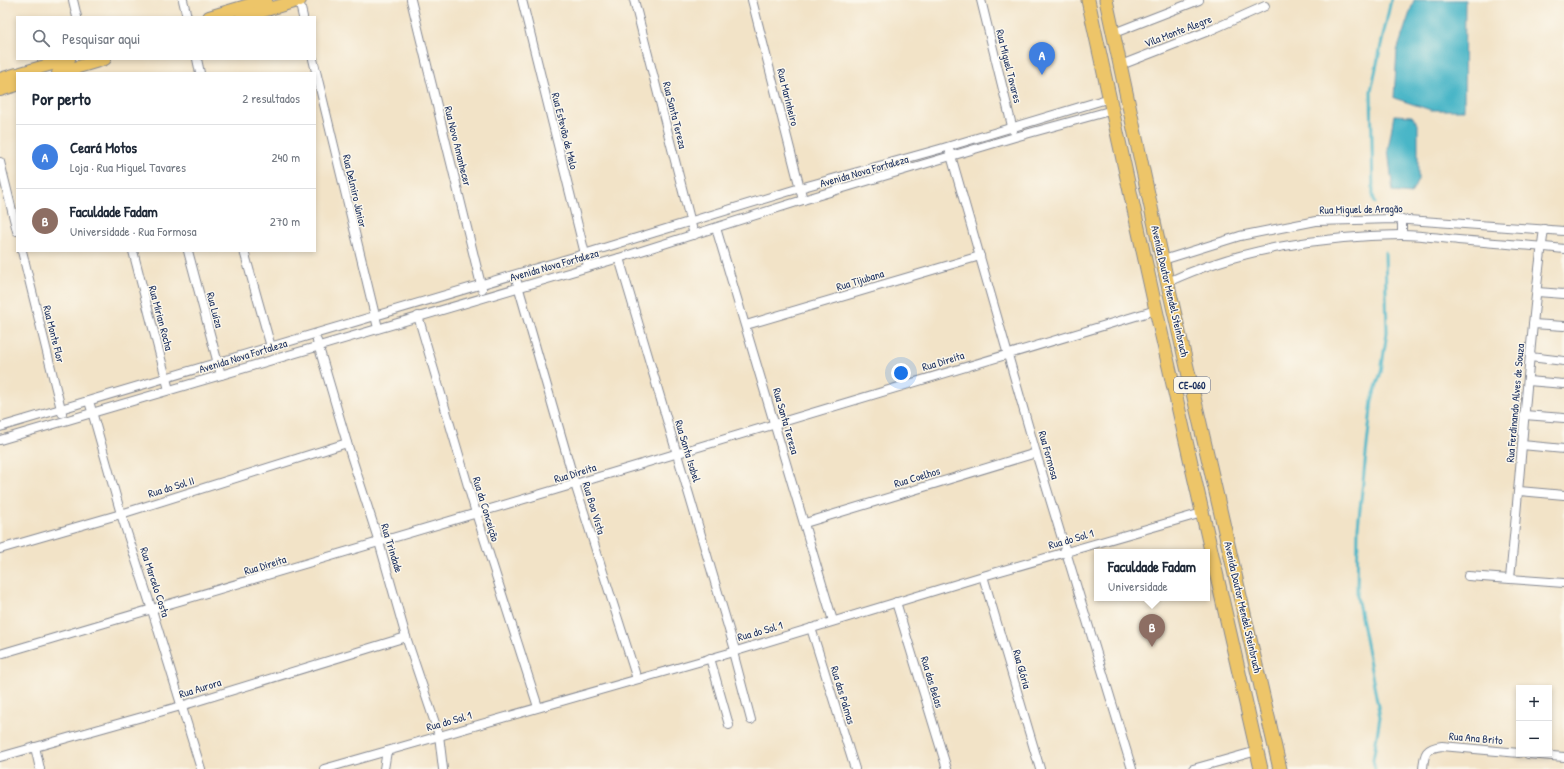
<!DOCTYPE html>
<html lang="pt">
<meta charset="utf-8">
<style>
body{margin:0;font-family:"Patrick Hand",sans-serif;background:#f2f2f3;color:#1f2937}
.controls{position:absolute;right:12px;bottom:12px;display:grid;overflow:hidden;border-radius:0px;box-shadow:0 2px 6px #0003}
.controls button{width:36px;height:36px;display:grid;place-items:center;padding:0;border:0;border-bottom:1px solid #e0e1e3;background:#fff;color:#1f2937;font:20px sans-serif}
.you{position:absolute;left:901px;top:373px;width:14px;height:14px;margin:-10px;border:3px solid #fff;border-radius:50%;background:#1a73e8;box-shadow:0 0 0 6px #1a73e833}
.badge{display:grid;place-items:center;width:26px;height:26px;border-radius:50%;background:#0b8043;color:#fff;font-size:13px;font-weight:700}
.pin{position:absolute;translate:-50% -33px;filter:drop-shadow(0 1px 2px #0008)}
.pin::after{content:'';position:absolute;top:21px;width:14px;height:12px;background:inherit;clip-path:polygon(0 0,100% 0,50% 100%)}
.popup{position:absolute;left:1094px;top:549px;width:116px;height:52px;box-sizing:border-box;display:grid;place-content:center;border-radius:0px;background:#fff;filter:drop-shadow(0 1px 3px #0005);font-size:13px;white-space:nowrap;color:#747a83}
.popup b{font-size:15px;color:#1f2937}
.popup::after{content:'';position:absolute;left:50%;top:100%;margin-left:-8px;border:8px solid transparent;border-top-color:#fff}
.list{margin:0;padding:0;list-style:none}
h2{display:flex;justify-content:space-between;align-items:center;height:52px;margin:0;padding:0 16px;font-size:17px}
h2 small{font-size:13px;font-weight:400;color:#747a83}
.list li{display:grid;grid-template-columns:26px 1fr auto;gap:12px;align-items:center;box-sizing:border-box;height:64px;padding:0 16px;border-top:1px solid #e0e1e3}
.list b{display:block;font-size:15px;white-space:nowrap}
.list p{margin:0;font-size:13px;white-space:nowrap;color:#747a83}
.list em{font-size:13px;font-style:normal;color:#747a83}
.icon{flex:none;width:22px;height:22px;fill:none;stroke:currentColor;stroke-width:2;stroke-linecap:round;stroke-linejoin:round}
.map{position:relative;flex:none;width:1564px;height:769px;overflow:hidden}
.search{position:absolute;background:#fff;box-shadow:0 2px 6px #0003;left:16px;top:16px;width:300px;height:44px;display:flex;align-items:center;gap:10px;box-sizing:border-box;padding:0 14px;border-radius:0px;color:#747a83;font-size:15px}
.panel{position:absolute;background:#fff;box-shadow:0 2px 6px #0003;left:16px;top:72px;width:300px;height:180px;border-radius:0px}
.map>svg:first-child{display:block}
.water{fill:#4ab6c7;stroke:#327292}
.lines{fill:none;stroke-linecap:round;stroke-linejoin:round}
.stream{stroke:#4ab6c7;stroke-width:3}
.minor-casing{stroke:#868992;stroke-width:10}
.primary-casing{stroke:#868992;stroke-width:14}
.trunk-casing{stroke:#868992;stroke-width:15}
.minor{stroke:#fff;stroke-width:8}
.primary{stroke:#edc569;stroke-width:12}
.trunk{stroke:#edc569;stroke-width:13}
.labels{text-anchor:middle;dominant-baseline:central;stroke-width:3;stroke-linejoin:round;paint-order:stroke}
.shield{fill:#fbf7ec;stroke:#5e6b89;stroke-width:1}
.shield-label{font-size:10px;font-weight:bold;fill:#1b2f5e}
.street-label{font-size:11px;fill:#1b2f5e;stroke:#fbf7ec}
</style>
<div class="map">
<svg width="1564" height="769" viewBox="0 0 1564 769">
<rect width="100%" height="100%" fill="#fbf7ec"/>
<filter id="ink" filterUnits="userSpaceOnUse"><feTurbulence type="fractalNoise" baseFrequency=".025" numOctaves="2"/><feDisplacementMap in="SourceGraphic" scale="8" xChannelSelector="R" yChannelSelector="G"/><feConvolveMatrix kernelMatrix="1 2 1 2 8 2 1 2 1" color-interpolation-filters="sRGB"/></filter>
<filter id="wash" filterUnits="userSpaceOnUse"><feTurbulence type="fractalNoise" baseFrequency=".012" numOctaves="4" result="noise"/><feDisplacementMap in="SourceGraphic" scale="16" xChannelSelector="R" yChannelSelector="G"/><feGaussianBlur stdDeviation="0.9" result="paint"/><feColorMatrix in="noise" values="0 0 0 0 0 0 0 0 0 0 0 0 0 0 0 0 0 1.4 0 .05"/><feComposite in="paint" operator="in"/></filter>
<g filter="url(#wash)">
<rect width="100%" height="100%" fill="#f2e3c7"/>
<g class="water">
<polygon points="1414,0 1465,0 1464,110 1431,110 1394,98 1397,51"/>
<polygon points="1394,115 1412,116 1418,124 1418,180 1411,194 1393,192 1388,149"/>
</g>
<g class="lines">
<g class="stream">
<polyline points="1375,203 1373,195 1371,91 1391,0"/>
<polyline points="1375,769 1373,760 1380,717 1357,596 1358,527 1372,400 1381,372 1387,332 1385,252"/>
</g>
</g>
</g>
<g filter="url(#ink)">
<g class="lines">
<g class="minor-casing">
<g id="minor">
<polyline points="73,0 77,17"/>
<polyline points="183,0 187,17"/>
<polyline points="299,0 303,17"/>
<polyline points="411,0 482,289"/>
<polyline points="522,0 588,266"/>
<polyline points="634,0 694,235"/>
<polyline points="752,0 803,200"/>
<polyline points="981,0 1013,130"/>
<polyline points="1114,33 1199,0"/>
<polyline points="197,59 200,73"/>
<polyline points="313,59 378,328"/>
<polyline points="1121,65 1211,30 1265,6"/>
<polyline points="950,152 1036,453 1132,769"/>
<polyline points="0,162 17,231"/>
<polyline points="716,228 833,621"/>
<polyline points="1402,235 1402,219"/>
<polyline points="22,251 62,413"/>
<polyline points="133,251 169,390"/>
<polyline points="188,251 221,375"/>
<polyline points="244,251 271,347"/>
<polyline points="619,258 735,650"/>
<polyline points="1163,260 1240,236 1316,221 1394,219 1564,231"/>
<polyline points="515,275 575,484 637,679"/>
<path d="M 1168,282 C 1237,249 1324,236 1401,235 C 1420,235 1439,238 1458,240 C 1494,243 1529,245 1564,249"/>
<polyline points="1537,292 1564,294"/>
<polyline points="418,316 476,513 538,707"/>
<polyline points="1533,324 1564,326"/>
<polyline points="746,325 980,256"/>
<polyline points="317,341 347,443 379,542 406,637 439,735 443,769"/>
<polyline points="1530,357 1564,361"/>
<polyline points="1528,381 1564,384"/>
<polyline points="89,401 121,514 152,610 201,769"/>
<polyline points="1524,415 1564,418"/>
<polyline points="0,427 584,254 800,188 940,149 1110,98"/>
<polyline points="0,440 619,258 803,200 1015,137 1113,110"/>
<polyline points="1522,445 1564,449"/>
<polyline points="1519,491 1564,495"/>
<polyline points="805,523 1036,453"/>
<polyline points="0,549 121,514 347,443"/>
<polyline points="983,576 1040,769"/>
<polyline points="1468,576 1564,583"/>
<path d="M 1510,578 C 1522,462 1528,345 1544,229"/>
<polyline points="896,602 947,769"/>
<polyline points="811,628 855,769"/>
<polyline points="733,652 751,720"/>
<polyline points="0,654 575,484 1156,310"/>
<polyline points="710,658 729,725"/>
<polyline points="35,747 40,769"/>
<polyline points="1528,754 1564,757"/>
<polyline points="0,757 181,706 406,637"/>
<polyline points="324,769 733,652 983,576 1202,513"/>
<polyline points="384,769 387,751"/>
<polyline points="1193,769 1257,751"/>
<path d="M 1423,769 C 1424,753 1426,748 1442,746 L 1519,753"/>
</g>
</g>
<g class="primary-casing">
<g id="primary">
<polyline points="209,17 266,0"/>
<polyline points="242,17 300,0"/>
<polyline points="21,73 69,59"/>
<polyline points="58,73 105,59"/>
<polyline points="0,79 17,74"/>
<polyline points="0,90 17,85"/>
</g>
</g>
<g class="trunk-casing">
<g id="trunk">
<polyline points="1088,0 1156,310 1261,769"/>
<polyline points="1106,0 1165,272 1280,769"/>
</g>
</g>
<use href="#minor" class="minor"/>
<use href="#primary" class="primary"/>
<use href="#trunk" class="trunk"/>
</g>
</g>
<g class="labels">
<rect class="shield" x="1174" y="377" width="36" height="16" rx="3"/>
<g class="shield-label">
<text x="1192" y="385">CE-060</text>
</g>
<g class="street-label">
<text transform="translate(1178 31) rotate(-21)">Vila Monte Alegre</text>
<text transform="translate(1009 66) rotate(76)">Rua Miguel Tavares</text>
<text transform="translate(788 97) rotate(76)">Rua Marinheiro</text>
<text transform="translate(675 115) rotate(76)">Rua Santa Tereza</text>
<text transform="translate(565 131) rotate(76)">Rua Estevão de Melo</text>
<text transform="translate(458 146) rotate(76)">Rua Novo Amanhecer</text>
<text transform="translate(864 171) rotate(-16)">Avenida Nova Fortaleza</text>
<text transform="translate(355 191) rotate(77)">Rua Delmiro Júnior</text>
<text transform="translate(1361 209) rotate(-1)">Rua Miguel de Aragão</text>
<text transform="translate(554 265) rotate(-16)">Avenida Nova Fortaleza</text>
<text transform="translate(860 280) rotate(-17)">Rua Tijubana</text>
<text transform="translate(1170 291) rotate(77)">Avenida Doutor Mendel Steinbruch</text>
<text transform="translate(215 310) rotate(75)">Rua Luíza</text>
<text transform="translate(161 318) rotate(75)">Rua Mirian Rocha</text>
<text transform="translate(54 334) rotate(76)">Rua Monte Flor</text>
<text transform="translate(243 356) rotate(-17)">Avenida Nova Fortaleza</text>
<text transform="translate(943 361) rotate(-17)">Rua Direita</text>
<text transform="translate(1515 403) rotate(-85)">Rua Ferdinando Alves de Souza</text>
<text transform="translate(786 421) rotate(74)">Rua Santa Tereza</text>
<text transform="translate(688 451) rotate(73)">Rua Santa Isabel</text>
<text transform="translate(1049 455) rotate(74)">Rua Formosa</text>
<text transform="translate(575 473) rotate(-17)">Rua Direita</text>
<text transform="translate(917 477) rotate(-17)">Rua Coelhos</text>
<text transform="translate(171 487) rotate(-17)">Rua do Sol II</text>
<text transform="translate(594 508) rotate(73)">Rua Boa Vista</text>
<text transform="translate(486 509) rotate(73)">Rua da Conceição</text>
<text transform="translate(1071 539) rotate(-16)">Rua do Sol 1</text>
<text transform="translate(392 548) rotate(73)">Rua Trindade</text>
<text transform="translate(265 565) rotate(-17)">Rua Direita</text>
<text transform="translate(155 582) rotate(72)">Rua Marcelo Costa</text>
<text transform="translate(1243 607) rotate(77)">Avenida Doutor Mendel Steinbruch</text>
<text transform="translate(760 631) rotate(-16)">Rua do Sol 1</text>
<text transform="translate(1022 669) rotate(74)">Rua Glória</text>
<text transform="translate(932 682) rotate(73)">Rua das Belas</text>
<text transform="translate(200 688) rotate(-17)">Rua Aurora</text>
<text transform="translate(843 695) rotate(73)">Rua das Palmas</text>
<text transform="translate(449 721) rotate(-16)">Rua do Sol 1</text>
<text transform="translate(1476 738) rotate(5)">Rua Ana Brito</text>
</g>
</g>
</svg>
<div class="controls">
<button>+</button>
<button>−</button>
</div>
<div class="you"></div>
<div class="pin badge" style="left:1042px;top:75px;background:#3f7fe0">A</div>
<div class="pin badge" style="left:1152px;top:647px;background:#8d6e63">B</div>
<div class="popup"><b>Faculdade Fadam</b>Universidade</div>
<div class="search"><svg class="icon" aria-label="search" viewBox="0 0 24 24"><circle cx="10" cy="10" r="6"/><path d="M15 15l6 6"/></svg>Pesquisar aqui</div>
<section class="panel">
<h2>Por perto<small>2 resultados</small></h2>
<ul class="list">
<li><span class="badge" style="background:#3f7fe0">A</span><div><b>Ceará Motos</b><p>Loja · Rua Miguel Tavares</p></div><em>240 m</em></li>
<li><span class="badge" style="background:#8d6e63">B</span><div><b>Faculdade Fadam</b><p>Universidade · Rua Formosa</p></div><em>270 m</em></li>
</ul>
</section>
</div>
